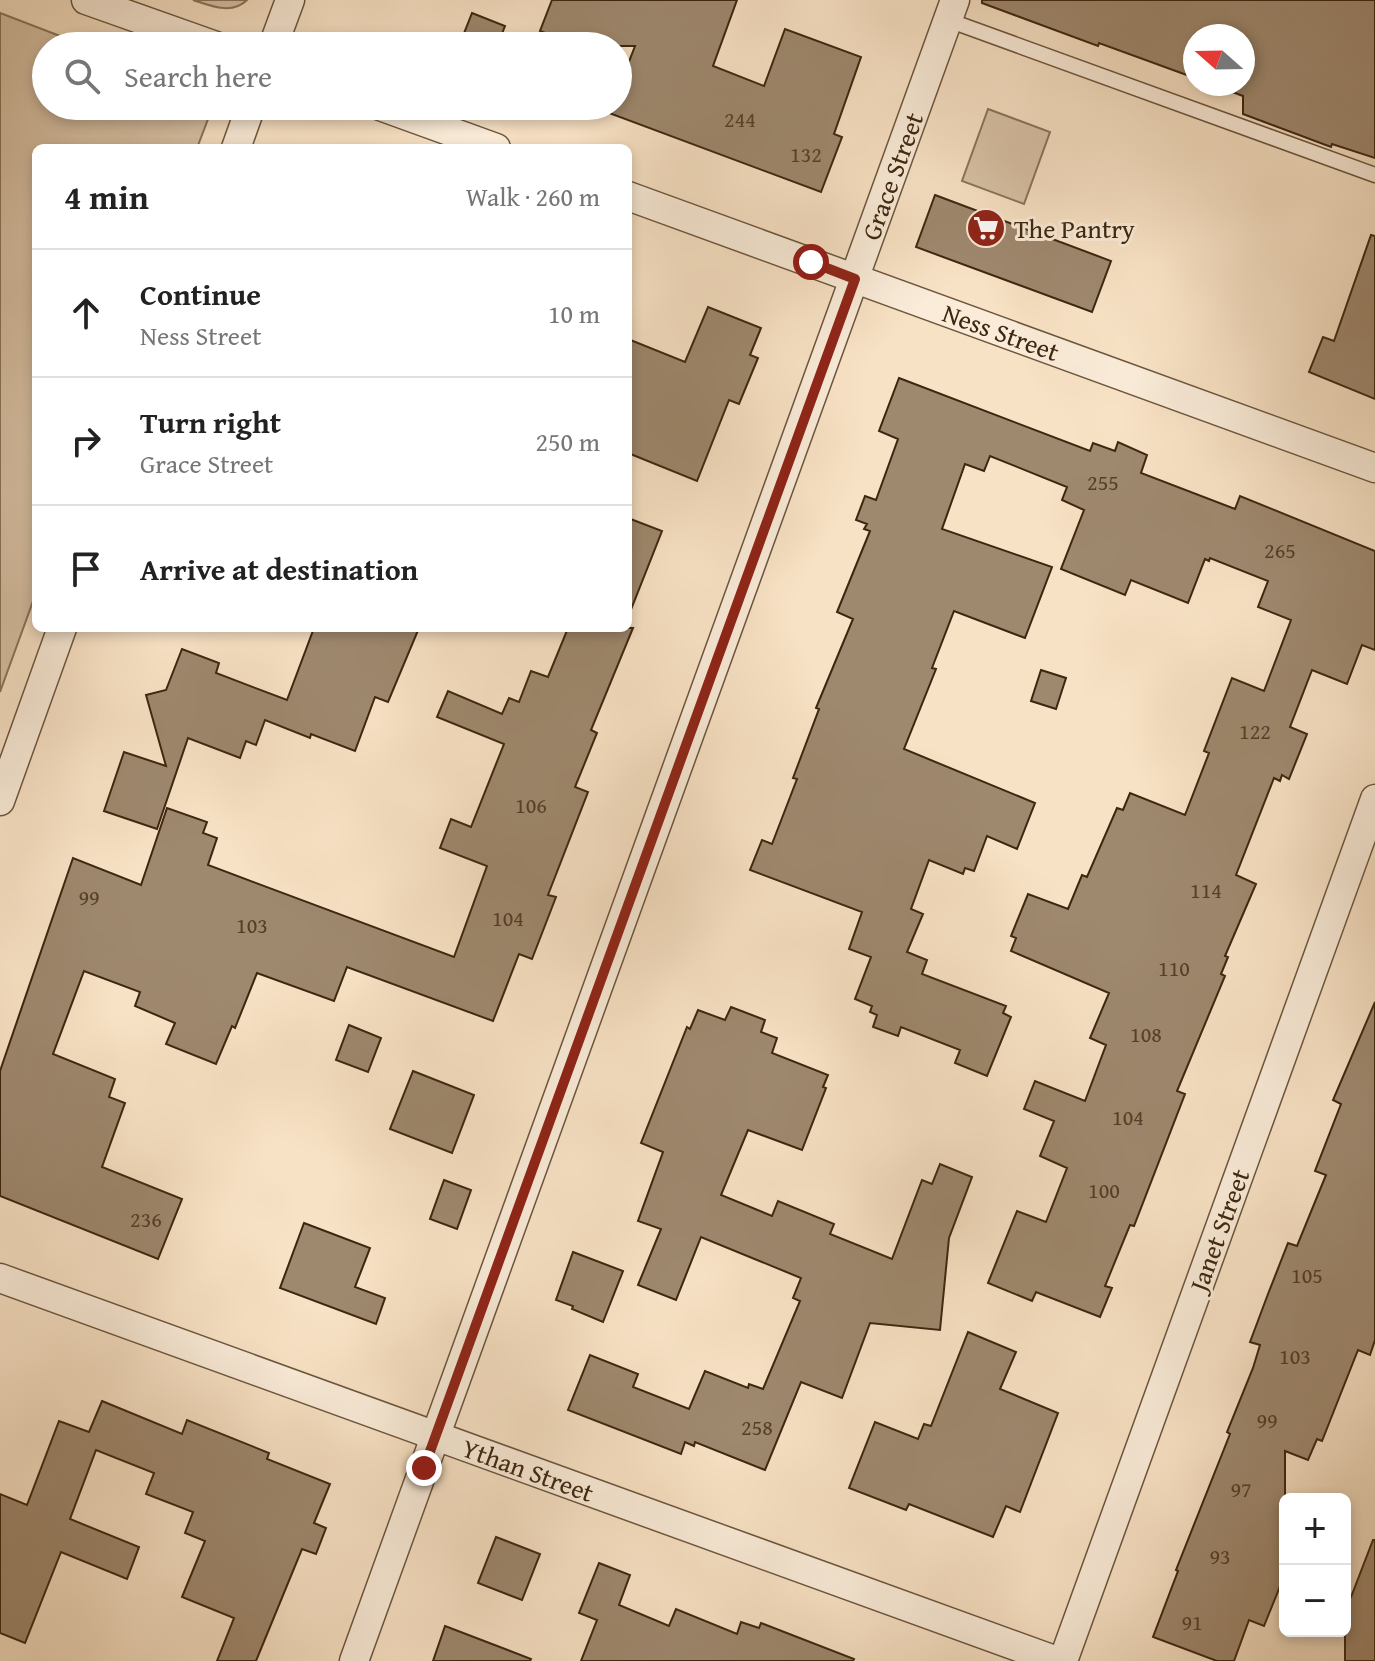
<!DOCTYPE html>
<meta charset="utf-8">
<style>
body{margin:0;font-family:"Gentium Book Plus",serif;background:#f2f2f2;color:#222}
.controls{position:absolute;right:24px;bottom:24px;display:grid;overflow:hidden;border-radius:12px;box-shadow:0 4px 12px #0003}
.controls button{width:72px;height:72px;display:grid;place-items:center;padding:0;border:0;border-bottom:2px solid #e0e0e0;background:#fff;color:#222;font:40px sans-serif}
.compass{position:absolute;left:1183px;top:24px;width:72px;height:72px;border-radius:50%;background:#fff;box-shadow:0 4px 12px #0003;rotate:290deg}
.stop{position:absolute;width:24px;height:24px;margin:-18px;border:6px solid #8f2418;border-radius:50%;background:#fff}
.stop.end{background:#8f2418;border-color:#fff;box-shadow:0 2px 8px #0008}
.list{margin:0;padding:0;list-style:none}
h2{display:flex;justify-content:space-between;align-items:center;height:104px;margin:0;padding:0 32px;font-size:34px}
h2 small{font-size:26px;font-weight:400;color:#767676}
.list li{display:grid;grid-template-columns:52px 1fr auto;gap:24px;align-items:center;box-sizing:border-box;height:128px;padding:0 32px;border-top:2px solid #e0e0e0}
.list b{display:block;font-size:30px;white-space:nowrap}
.list p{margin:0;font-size:26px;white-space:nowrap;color:#767676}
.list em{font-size:26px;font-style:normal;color:#767676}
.icon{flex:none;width:44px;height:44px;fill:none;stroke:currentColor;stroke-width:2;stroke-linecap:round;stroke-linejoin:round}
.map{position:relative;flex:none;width:1375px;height:1661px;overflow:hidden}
.search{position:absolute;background:#fff;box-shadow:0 4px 12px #0003;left:32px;top:32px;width:600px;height:88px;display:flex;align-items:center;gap:20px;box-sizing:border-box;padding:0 28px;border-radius:44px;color:#767676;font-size:30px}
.panel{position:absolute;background:#fff;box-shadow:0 4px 12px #0003;left:32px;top:144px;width:600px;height:488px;border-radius:12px}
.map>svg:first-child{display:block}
.green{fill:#d8c2a6;stroke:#8a745b;stroke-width:2}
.building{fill:#9e886e;stroke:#3d2610;stroke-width:2}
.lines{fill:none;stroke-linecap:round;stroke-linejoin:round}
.service-casing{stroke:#6c553d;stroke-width:17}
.minor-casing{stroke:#6c553d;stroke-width:31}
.service{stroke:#faecd9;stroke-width:14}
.minor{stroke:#faecd9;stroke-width:28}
.route{stroke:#8f2418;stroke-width:10}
.labels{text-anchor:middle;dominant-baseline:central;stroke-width:6;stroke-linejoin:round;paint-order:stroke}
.number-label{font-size:22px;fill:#553e28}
.street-label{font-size:26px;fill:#3d2610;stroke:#faecd9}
.poi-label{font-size:26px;fill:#3d2610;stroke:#faecd9;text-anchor:start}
</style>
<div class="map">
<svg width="1375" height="1661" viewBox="0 0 1375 1661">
<rect width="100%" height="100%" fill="#f8e2c5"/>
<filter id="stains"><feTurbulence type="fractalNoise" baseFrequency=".0025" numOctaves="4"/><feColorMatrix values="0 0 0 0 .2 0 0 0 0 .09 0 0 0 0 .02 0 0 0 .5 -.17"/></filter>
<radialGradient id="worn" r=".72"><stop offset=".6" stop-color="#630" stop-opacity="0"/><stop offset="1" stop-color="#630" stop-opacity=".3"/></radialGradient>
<g class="green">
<path d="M 193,0 L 247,0 C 232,15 211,6 193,0 Z"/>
<polygon points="0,13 86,46 46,46 46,106 213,106 197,148 36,148 36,593 0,692"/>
<polygon points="988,109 1050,132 1024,204 962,181"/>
</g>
<g class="building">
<polygon points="552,0 737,0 713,66 764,86 785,29 861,57 834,134 842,137 821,192 609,113 612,106 618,106 618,90 635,46 579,46 540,31"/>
<polygon points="982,0 1375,0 1375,158 1332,144 1331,147 1243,114 1243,96 1211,84 1243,84 1243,36 1195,36 1195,78 1099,43 1098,46 982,3"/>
<polygon points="472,13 505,26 497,46 459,46"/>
<polygon points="935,195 1111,261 1092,312 916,247"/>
<polygon points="1371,235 1375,236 1375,399 1309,372 1323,337 1334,341"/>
<polygon points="708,307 761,328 750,355 758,358 739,404 729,400 697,481 628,453 628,339 685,362"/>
<polygon points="899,378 1090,451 1093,443 1115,451 1118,442 1147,455 1141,473 1235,509 1240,496 1375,551 1375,650 1362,645 1347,684 1312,670 1290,727 1307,734 1289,779 1282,775 1280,781 1274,778 1236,875 1256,884 1225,956 1228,957 1221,974 1225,976 1177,1091 1185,1094 1134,1226 1130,1225 1105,1286 1112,1288 1100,1317 1036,1292 1032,1301 988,1283 1017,1211 1046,1222 1067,1168 1040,1156 1054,1121 1024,1109 1035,1081 1085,1101 1106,1045 1090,1038 1109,993 1011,951 1016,938 1011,936 1028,894 1068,909 1082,875 1087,877 1117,808 1123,810 1130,793 1185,815 1209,753 1204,751 1232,678 1264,691 1291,620 1258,607 1268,581 1210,558 1209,561 1205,559 1188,603 1131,580 1125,595 1061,569 1084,510 1062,500 1067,487 990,456 984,471 965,464 942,529 1052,567 1025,638 954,611 932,668 936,669 904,749 1035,803 1017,849 987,836 974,871 965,868 963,874 929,860 911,909 923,914 907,952 927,960 922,974 1006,1006 1003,1013 1011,1017 987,1076 955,1063 960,1050 901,1027 898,1036 873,1027 877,1015 870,1012 872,1006 855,999 871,957 849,949 862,912 750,870 762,840 772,844 797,779 793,778 819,709 816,708 853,619 837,612 870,531 864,529 867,524 856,520 865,496 876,500 898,439 879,431"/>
<polygon points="628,518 662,531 630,612 628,612"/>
<polygon points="314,628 419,628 388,702 375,697 355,751 311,734 310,738 265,720 256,745 246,741 240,758 188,738 157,829 104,811 124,752 166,766 146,695 166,690 182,649 219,663 216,673 287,700"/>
<polygon points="568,628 633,628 591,730 597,733 575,787 588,792 548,895 556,897 532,959 519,954 493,1021 347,967 334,1001 257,973 235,1028 232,1026 216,1064 166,1044 175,1023 135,1006 140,992 84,971 53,1054 115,1079 109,1097 125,1103 102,1167 182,1199 158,1259 0,1196 0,1071 73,858 141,885 167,808 207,822 203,833 217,838 208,865 454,957 487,866 440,848 451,819 471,827 504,744 437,717 448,691 502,714 509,698 519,702 531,671 548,677"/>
<polygon points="1041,670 1066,678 1056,709 1031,701"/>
<polygon points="1375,1002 1375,1340 1370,1355 1358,1350 1322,1441 1317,1439 1308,1460 1285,1451 1285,1574 1264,1626 1249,1620 1234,1661 1217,1661 1153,1637 1178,1571 1176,1570 1230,1434 1227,1432 1253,1368 1260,1345 1250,1342 1268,1294 1288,1243 1297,1246 1326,1175 1315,1171 1341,1104 1333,1100"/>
<polygon points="731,1007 765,1020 761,1032 777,1038 772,1053 828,1075 823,1087 826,1088 802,1150 748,1130 721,1195 772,1216 778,1201 834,1224 830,1234 892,1259 922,1180 932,1184 940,1164 972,1177 949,1238 940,1330 870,1323 842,1398 801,1382 765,1470 695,1442 694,1446 685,1442 681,1454 568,1410 590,1355 638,1374 633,1387 689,1409 705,1371 748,1388 749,1384 763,1389 800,1301 793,1298 801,1278 701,1237 676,1300 638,1285 661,1229 638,1221 663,1152 641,1143 687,1027 690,1029 698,1010 725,1020"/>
<polygon points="349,1025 381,1038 368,1072 336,1060"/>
<polygon points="413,1071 474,1095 452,1153 390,1129"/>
<polygon points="444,1180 471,1190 457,1229 430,1219"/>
<polygon points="304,1223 370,1248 355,1287 385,1298 376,1324 280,1288"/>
<polygon points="573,1252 623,1271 603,1322 572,1309 573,1306 556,1300"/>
<polygon points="968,1332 1016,1352 1000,1389 1058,1413 1020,1512 1006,1506 993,1537 909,1504 906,1510 849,1488 875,1422 918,1439 924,1424 931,1426"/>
<polygon points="102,1401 182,1434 187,1420 269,1453 267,1459 330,1484 314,1523 326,1528 316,1554 302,1549 256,1661 217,1661 234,1618 182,1597 205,1541 185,1533 193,1512 146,1494 154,1473 96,1450 70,1519 139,1547 127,1579 61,1552 25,1643 0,1633 0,1494 27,1505 59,1421 89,1432"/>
<polygon points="496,1537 540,1554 522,1600 478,1583"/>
<polygon points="1373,1540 1375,1540 1375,1661 1345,1661 1345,1595 1351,1597"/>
<polygon points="599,1563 630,1575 619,1605 669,1626 676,1609 737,1634 741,1622 759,1628 761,1623 854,1659 853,1661 581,1661 597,1620 579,1613"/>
<polygon points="445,1626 531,1659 530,1661 433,1661"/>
</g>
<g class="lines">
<g class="service-casing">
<polyline id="service" points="948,20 1375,175"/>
</g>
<g class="minor-casing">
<g id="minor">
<polyline points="86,0 216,46"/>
<polyline points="273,46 290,0"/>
<polyline points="380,106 496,148"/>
<polyline points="236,148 251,106"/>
<polyline points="628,196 1375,468"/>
<polyline points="0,801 62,628"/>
<polyline points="0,1278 1057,1661"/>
<polyline points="354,1661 955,0"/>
<polyline points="1063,1661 1375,799"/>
</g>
</g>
<use href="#service" class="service"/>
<use href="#minor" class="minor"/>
</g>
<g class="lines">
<polyline class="route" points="424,1468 855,279 811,262"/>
</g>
<defs>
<g id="supermarket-disc" transform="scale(2)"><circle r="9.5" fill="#8f2418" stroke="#faecd9"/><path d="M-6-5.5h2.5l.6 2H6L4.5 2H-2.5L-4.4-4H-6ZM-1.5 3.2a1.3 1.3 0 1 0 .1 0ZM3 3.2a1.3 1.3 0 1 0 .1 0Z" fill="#fff"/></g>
</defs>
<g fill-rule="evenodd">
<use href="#supermarket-disc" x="986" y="228"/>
</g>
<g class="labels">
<g class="number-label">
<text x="740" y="119">244</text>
<text x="806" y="154">132</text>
<text x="1103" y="482">255</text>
<text x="1280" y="550">265</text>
<text x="1255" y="731">122</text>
<text x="531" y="805">106</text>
<text x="1206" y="890">114</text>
<text x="89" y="897">99</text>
<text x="508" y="918">104</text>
<text x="252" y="925">103</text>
<text x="1174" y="968">110</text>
<text x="1146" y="1034">108</text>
<text x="1128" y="1117">104</text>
<text x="1104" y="1190">100</text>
<text x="146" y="1219">236</text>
<text x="1307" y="1275">105</text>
<text x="1295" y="1356">103</text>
<text x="1267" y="1420">99</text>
<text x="757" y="1427">258</text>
<text x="1241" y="1489">97</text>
<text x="1220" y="1556">93</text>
<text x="1192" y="1622">91</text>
</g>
<g class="street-label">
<text transform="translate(892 176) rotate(-70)">Grace Street</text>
<text transform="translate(1001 332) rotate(20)">Ness Street</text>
<text transform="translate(1219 1230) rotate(-70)">Janet Street</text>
<text transform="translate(528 1470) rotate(20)">Ythan Street</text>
</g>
<g class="poi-label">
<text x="1014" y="228">The Pantry</text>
</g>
</g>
<rect width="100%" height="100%" filter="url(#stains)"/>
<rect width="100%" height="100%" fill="url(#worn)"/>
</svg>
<div class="controls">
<button>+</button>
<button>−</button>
</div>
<svg class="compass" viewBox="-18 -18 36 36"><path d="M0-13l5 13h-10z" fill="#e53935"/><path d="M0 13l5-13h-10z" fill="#767676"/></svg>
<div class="stop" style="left:811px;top:262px"></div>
<div class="stop end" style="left:424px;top:1468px"></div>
<div class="search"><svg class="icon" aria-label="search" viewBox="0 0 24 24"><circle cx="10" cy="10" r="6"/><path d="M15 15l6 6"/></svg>Search here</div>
<section class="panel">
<h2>4 min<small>Walk · 260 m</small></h2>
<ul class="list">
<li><svg class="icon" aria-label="ahead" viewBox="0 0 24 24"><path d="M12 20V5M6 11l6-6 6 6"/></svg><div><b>Continue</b><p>Ness Street</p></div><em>10 m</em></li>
<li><svg class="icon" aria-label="right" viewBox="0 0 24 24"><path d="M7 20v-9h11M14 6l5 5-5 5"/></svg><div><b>Turn right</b><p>Grace Street</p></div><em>250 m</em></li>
<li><svg class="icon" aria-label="arrive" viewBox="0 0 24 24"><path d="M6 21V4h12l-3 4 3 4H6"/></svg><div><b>Arrive at destination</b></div></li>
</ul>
</section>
</div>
